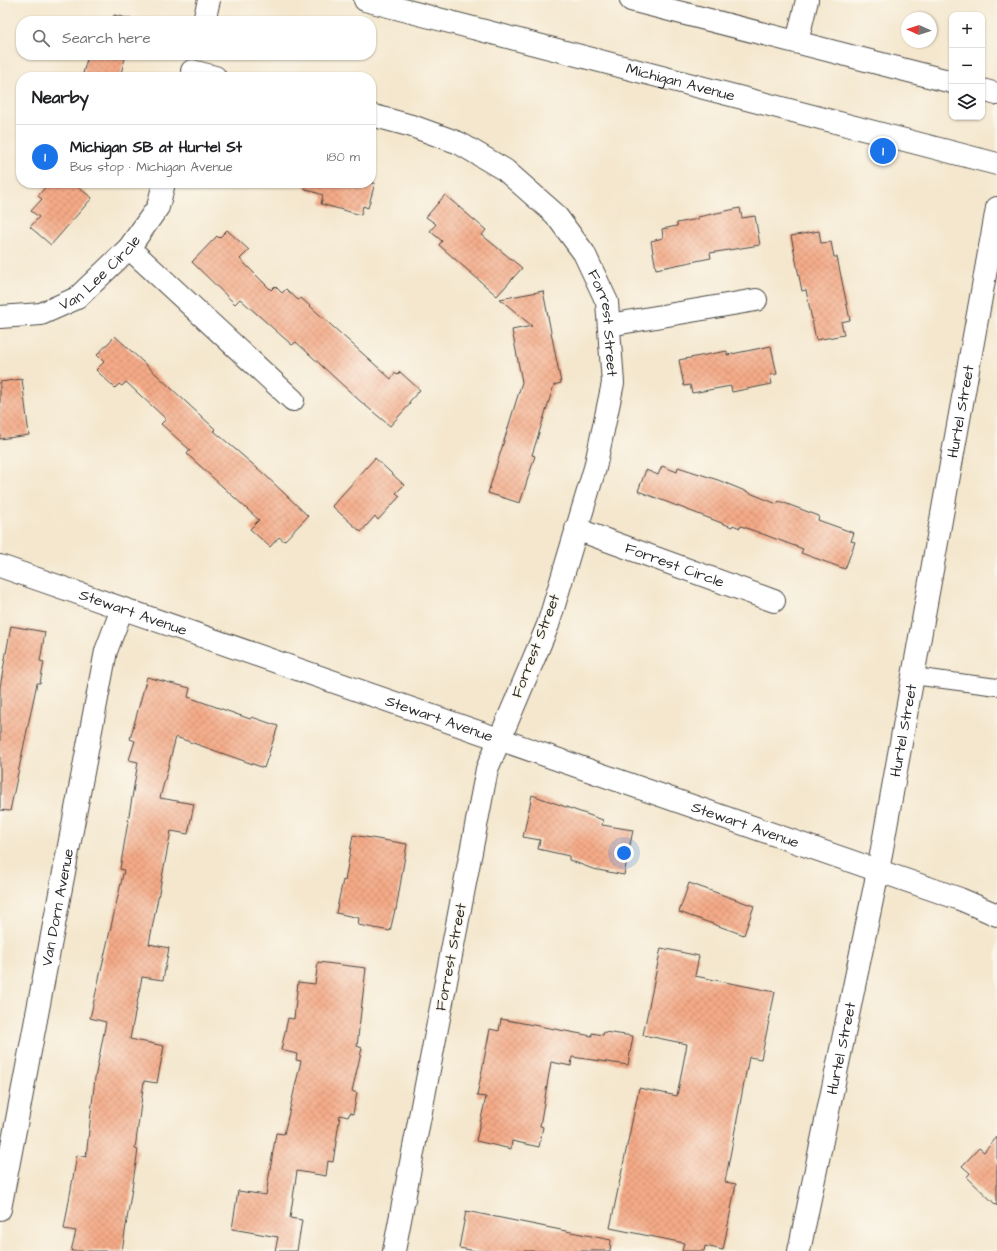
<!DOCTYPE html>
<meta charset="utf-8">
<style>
body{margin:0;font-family:"Architects Daughter",sans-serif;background:#f6f6f6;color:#202124}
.controls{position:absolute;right:12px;top:12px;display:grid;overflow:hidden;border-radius:8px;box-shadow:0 1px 3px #0004}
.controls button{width:36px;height:36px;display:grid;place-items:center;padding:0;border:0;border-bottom:1px solid #e0e0e0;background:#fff;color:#202124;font:20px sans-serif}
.compass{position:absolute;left:901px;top:12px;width:36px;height:36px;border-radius:50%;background:#fff;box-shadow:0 1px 3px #0004;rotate:273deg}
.you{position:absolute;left:624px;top:853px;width:14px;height:14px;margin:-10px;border:3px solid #fff;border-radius:50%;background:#1a73e8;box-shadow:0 0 0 6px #1a73e833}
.badge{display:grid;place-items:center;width:26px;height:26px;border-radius:50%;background:#1a73e8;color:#fff;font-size:13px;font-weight:700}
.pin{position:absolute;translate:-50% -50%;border:2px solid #fff;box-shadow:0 1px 4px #0006}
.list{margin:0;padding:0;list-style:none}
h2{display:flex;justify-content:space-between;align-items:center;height:52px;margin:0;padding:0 16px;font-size:17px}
h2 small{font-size:13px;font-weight:400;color:#757577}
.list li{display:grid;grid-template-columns:26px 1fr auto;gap:12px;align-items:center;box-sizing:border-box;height:64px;padding:0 16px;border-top:1px solid #e0e0e0}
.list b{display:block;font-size:15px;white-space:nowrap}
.list p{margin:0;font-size:13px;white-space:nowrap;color:#757577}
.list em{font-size:13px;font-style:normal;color:#757577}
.icon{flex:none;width:22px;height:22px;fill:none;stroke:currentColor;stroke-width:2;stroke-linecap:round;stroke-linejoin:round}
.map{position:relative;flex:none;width:997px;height:1251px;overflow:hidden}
.search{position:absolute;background:#fff;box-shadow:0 1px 3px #0004;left:16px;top:16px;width:360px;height:44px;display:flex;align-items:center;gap:10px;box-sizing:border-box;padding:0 14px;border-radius:16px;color:#757577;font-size:15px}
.panel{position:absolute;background:#fff;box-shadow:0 1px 3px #0004;left:16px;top:72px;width:360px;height:116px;border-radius:16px}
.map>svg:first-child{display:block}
.building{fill:url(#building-cross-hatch)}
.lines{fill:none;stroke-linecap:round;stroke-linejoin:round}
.service-casing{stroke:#494743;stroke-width:18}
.minor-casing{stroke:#494743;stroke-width:24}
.tertiary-casing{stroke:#494743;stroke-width:24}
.secondary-casing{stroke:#494743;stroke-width:24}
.service{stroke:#fff;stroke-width:16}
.minor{stroke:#fff;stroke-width:22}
.tertiary{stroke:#fff;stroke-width:22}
.secondary{stroke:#fff;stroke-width:22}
.labels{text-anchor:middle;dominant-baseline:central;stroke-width:3;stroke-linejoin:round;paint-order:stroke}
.street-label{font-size:15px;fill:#2b2b2b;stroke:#fbf7ec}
</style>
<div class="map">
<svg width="997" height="1251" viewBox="0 0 997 1251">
<defs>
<pattern id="building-cross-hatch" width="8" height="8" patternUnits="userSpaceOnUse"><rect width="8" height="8" fill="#f4aa87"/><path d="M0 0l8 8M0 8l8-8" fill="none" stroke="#d19275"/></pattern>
</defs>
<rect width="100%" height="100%" fill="#fbf7ec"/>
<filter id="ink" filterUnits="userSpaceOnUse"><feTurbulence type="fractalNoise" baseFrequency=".025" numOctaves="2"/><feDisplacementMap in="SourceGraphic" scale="8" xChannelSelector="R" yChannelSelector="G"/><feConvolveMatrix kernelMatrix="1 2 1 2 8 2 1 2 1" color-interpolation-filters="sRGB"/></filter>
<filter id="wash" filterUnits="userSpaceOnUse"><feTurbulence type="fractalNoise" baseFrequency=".012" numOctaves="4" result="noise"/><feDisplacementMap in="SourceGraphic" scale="16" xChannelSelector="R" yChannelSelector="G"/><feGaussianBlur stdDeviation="0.9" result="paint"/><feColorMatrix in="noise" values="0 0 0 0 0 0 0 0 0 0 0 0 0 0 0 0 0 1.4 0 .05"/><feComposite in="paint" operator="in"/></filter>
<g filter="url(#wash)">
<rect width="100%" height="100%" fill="#f4e7ce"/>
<g id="blocks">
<g class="building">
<polygon points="114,15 140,21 112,21"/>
<polygon points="88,55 126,55 120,77 82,77"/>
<polygon points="49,183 73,183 92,198 51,245 30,227 39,217 31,211 42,199 38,196"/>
<polygon points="305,183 375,183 368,208 363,206 361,215 321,204 323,195 305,189"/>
<polygon points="445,195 486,230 482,235 522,268 497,296 439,245 442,241 430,231 436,224 426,217"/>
<polygon points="740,208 742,218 755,216 760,245 710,253 711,258 656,269 651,241 663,238 662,229 677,226 677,223 698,219 698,217"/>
<polygon points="227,230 249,250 240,259 271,290 275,286 282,293 286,289 298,300 301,298 391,379 395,373 397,375 400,372 420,390 409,402 410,404 390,426 360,401 296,342 292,345 240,299 235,304 192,262 217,236 219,238"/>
<polygon points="819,231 821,243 831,242 834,257 837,257 850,320 841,322 844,335 816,340 806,290 802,291 791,236"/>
<polygon points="543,291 561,383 554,385 532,455 535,456 520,503 488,493 522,382 512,330 532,326 500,299"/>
<polygon points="115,336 215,429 214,431 264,474 308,516 284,541 279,537 270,547 250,529 259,520 187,454 190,450 161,424 166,419 126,382 122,386 119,384 115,388 96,370 104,362 97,355"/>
<polygon points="771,346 777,374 770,375 772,384 732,392 731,386 692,393 690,385 684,386 679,360 727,351 727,355"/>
<polygon points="22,379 29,435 0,439 0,382"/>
<polygon points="375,458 404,485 396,493 400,496 378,520 375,516 361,532 332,506"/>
<polygon points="662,466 677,472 678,467 718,480 777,504 779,501 819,516 818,520 854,533 851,541 855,542 845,569 801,553 803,549 741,526 740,528 733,525 732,527 638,491 646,470 658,475"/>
<polygon points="11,626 45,632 40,661 44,662 40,683 37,683 10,811 0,810 0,687"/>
<polygon points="147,677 190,688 188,697 250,719 252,717 278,726 264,768 176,737 160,798 194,804 188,834 171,831 149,944 169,948 163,980 142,977 130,1039 164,1046 157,1083 144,1081 135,1149 138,1150 122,1251 71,1251 76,1231 64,1229 77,1155 86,1157 95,1078 106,1022 90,1018 124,870 120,869 138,762 129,760 135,741 130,739"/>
<polygon points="532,795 603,820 602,825 633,830 624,875 593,869 569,860 569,856 538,849 540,840 523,837"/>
<polygon points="353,835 407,844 396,910 395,910 390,931 358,925 359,918 336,913 343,880 345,881"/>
<polygon points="689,883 754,906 744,935 679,912"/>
<polygon points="661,948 699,956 695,976 775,992 761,1059 749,1057 725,1182 736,1184 723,1250 705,1246 704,1251 682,1251 684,1243 610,1228 639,1088 677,1096 687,1044 643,1035"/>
<polygon points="318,962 366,968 357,1046 362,1048 352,1091 357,1093 353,1114 350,1113 348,1117 340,1115 333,1162 328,1161 326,1176 297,1171 290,1218 302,1220 297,1251 275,1251 278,1237 232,1229 238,1191 266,1195 276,1133 284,1134 301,1061 296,1060 297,1054 281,1050 288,1018 294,1019 298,982 315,984"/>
<polygon points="501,1019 592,1036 592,1033 603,1035 604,1032 633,1036 628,1065 572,1057 571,1066 551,1062 540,1126 543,1127 539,1147 512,1141 511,1149 476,1141 486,1097 477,1096 490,1029 499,1031"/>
<polygon points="997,1137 997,1206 967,1177 970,1173 962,1166 979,1148 984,1152"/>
<polygon points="466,1211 611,1240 610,1251 476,1251 459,1248"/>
</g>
</g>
</g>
<g filter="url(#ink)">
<use href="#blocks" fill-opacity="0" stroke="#494743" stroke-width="1"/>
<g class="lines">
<g class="service-casing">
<polyline id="service" points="913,676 997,687"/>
</g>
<g class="minor-casing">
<g id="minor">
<polyline points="204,21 209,0"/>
<polyline points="797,42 807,0"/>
<polyline points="192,71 215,77"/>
<path id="s1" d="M 371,115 L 412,126 L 459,143 L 505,170 L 555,214 L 584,253 L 607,302 L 613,383 L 595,468 L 548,625 L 487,769 L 394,1251"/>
<polyline points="129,248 293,400"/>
<path id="s2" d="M 0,317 L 41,314 L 77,298 L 129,248 L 158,207 L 164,183"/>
<polyline points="609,325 756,300"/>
<path id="s3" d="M 576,529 L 774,601"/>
<path id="s4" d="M 0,566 L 960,899 L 997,915"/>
<path id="s5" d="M 0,1209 L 106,651 L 122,609"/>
</g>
</g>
<g class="tertiary-casing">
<g id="tertiary">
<path id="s6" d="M 799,1251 L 878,871 L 997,208"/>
</g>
</g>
<g class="secondary-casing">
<g id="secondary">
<path id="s7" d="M 365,0 L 997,164"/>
<polyline points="631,0 952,82"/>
<polyline points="982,90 997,94"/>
</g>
</g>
<use href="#service" class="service"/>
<use href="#minor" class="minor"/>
<use href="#tertiary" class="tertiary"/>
<use href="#secondary" class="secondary"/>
</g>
</g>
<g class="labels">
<g class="street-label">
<text stroke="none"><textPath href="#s7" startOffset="326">Michigan Avenue</textPath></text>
<text stroke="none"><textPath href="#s2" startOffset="114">Van Lee Circle</textPath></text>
<text stroke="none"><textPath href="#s1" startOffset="335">Forrest Street</textPath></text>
<text stroke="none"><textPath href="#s6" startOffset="855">Hurtel Street</textPath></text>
<text stroke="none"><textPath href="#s3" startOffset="105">Forrest Circle</textPath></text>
<text stroke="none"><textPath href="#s4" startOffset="141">Stewart Avenue</textPath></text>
<text transform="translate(536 646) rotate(-69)">Forrest Street</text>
<text stroke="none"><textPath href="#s4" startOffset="465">Stewart Avenue</textPath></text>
<text stroke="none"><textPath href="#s6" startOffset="531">Hurtel Street</textPath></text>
<text stroke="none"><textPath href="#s4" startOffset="789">Stewart Avenue</textPath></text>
<text stroke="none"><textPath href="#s5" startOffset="307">Van Dorn Avenue</textPath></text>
<text transform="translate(451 957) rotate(-79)">Forrest Street</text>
<text stroke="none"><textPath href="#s6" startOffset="207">Hurtel Street</textPath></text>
</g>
</g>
</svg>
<div class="controls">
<button>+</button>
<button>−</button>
<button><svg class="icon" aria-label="layers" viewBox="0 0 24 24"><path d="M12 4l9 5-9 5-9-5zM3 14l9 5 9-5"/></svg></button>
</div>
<svg class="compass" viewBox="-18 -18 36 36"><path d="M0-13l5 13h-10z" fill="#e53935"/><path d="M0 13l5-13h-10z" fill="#757577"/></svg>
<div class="you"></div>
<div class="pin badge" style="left:883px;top:151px">1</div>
<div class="search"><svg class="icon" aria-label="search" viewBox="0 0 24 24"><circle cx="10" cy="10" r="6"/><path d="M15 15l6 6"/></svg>Search here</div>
<section class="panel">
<h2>Nearby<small></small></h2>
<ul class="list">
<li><span class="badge">1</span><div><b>Michigan SB at Hurtel St</b><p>Bus stop · Michigan Avenue</p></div><em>180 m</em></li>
</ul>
</section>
</div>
